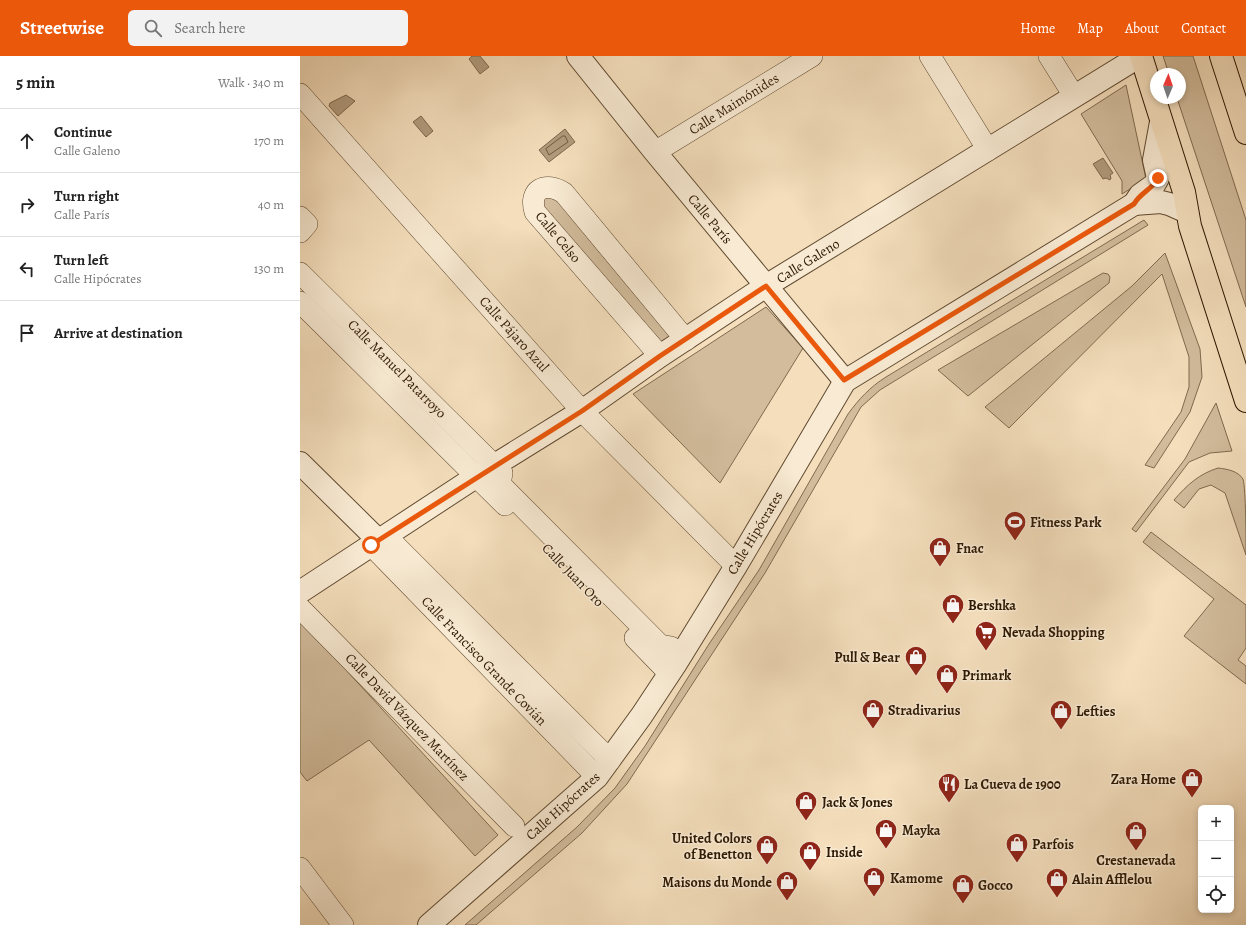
<!DOCTYPE html>
<meta charset="utf-8">
<style>
body{margin:0;font-family:Alegreya,serif;background:#f2f2f2;color:#222}
.controls{position:absolute;right:12px;bottom:12px;display:grid;overflow:hidden;border-radius:6px;box-shadow:0 2px 6px #0003}
.controls button{width:36px;height:36px;display:grid;place-items:center;padding:0;border:0;border-bottom:1px solid #e0e0e0;background:#fff;color:#222;font:20px sans-serif}
.compass{position:absolute;left:850px;top:12px;width:36px;height:36px;border-radius:50%;background:#fff;box-shadow:0 2px 6px #0003;rotate:2deg}
.stop{position:absolute;width:12px;height:12px;margin:-9px;border:3px solid #ea580c;border-radius:50%;background:#fff}
.stop.end{background:#ea580c;border-color:#fff;box-shadow:0 1px 4px #0008}
.list{margin:0;padding:0;list-style:none}
h2{display:flex;justify-content:space-between;align-items:center;height:52px;margin:0;padding:0 16px;font-size:17px}
h2 small{font-size:13px;font-weight:400;color:#767676}
.list li{display:grid;grid-template-columns:26px 1fr auto;gap:12px;align-items:center;box-sizing:border-box;height:64px;padding:0 16px;border-top:1px solid #e0e0e0}
.list b{display:block;font-size:15px;white-space:nowrap}
.list p{margin:0;font-size:13px;white-space:nowrap;color:#767676}
.list em{font-size:13px;font-style:normal;color:#767676}
.icon{flex:none;width:22px;height:22px;fill:none;stroke:currentColor;stroke-width:2;stroke-linecap:round;stroke-linejoin:round}
.map{position:relative;flex:none;width:946px;height:869px;overflow:hidden}
header{display:flex;align-items:center;gap:24px;box-sizing:border-box;height:56px;padding:0 20px;background:#ea580c;color:#fff}
header strong{font-size:19px}
nav{display:flex;gap:22px;margin-inline-start:auto;font-size:14px}
.search{width:280px;height:36px;background:#f2f2f2;display:flex;align-items:center;gap:10px;box-sizing:border-box;padding:0 14px;border-radius:6px;color:#767676;font-size:15px}
main{display:flex}
aside{flex:1;background:#fff}
.map>svg:first-child{display:block}
.green{fill:#d2bc9c;stroke:#806a4f}
.water{fill:#b19b7d;stroke:#7d674c}
.lines{fill:none;stroke-linecap:round;stroke-linejoin:round}
.shore{stroke:#705a40;stroke-width:1}
.minor-casing{stroke:#604a30;stroke-width:22}
.tertiary-casing{stroke:#604a30;stroke-width:24}
.primary-casing{stroke:#2e1802;stroke-width:24}
.motorway-casing{stroke:#2e1802;stroke-width:24}
.minor{stroke:#f8ead3;stroke-width:21}
.tertiary{stroke:#f8ead3;stroke-width:22}
.primary{stroke:#f4debc;stroke-width:22}
.motorway{stroke:#f4debc;stroke-width:22}
.route{stroke:#ea580c;stroke-width:5}
.labels{text-anchor:middle;dominant-baseline:central;stroke-width:3;stroke-linejoin:round;paint-order:stroke}
.street-label{font-size:14px;fill:#2e1802;stroke:#f8ead3}
.poi-label{font-size:14px;font-weight:bold;fill:#2e1802;stroke:#f8ead3;text-anchor:start}
</style>
<header>
<strong>Streetwise</strong>
<div class="search"><svg class="icon" aria-label="search" viewBox="0 0 24 24"><circle cx="10" cy="10" r="6"/><path d="M15 15l6 6"/></svg>Search here</div>
<nav><a>Home</a><a>Map</a><a>About</a><a>Contact</a></nav>
</header>
<main>
<aside>
<h2>5 min<small>Walk · 340 m</small></h2>
<ul class="list">
<li><svg class="icon" aria-label="ahead" viewBox="0 0 24 24"><path d="M12 20V5M6 11l6-6 6 6"/></svg><div><b>Continue</b><p>Calle Galeno</p></div><em>170 m</em></li>
<li><svg class="icon" aria-label="right" viewBox="0 0 24 24"><path d="M7 20v-9h11M14 6l5 5-5 5"/></svg><div><b>Turn right</b><p>Calle París</p></div><em>40 m</em></li>
<li><svg class="icon" aria-label="left" viewBox="0 0 24 24"><path d="M17 20v-9H6M10 6l-5 5 5 5"/></svg><div><b>Turn left</b><p>Calle Hipócrates</p></div><em>130 m</em></li>
<li><svg class="icon" aria-label="arrive" viewBox="0 0 24 24"><path d="M6 21V4h12l-3 4 3 4H6"/></svg><div><b>Arrive at destination</b></div></li>
</ul>
</aside>
<div class="map">
<svg width="946" height="869" viewBox="0 0 946 869">
<rect width="100%" height="100%" fill="#f4debc"/>
<filter id="stains"><feTurbulence type="fractalNoise" baseFrequency=".005" numOctaves="4"/><feColorMatrix values="0 0 0 0 .2 0 0 0 0 .09 0 0 0 0 .02 0 0 0 .5 -.17"/></filter>
<radialGradient id="worn" r=".72"><stop offset=".6" stop-color="#630" stop-opacity="0"/><stop offset="1" stop-color="#630" stop-opacity=".3"/></radialGradient>
<g class="green">
<polygon points="863,0 893,0 946,164 946,251 877,42 880,42 880,18 869,18"/>
<polygon points="826,29 846,123 822,138 822,125 781,58"/>
<polygon points="243,139 257,139 369,273 370,285 361,288 241,151"/>
<path d="M 844,164 L 848,169 L 580,334 L 561,351 L 465,517 L 327,728 L 282,777 L 176,869 L 165,869 L 277,771 L 315,732 L 345,690 L 409,588 L 459,514 L 548,358 C 559,343 570,331 586,321 Z"/>
<polygon points="865,197 900,293 902,321 890,356 854,412 845,409 881,356 889,331 889,301 862,218 709,372 685,351 832,230"/>
<polygon points="803,217 808,218 810,221 809,227 668,340 638,314"/>
<polygon points="466,251 503,292 420,427 333,338"/>
<polygon points="916,347 932,395 910,397 889,406 836,476 832,473 885,403"/>
<path d="M 918,412 C 927,413 938,415 943,423 C 946,434 946,483 946,499 L 925,437 L 911,429 L 899,433 L 884,452 L 874,444 C 887,429 899,418 918,412 Z"/>
<polygon points="851,476 946,549 946,592 938,604 946,610 946,628 884,580 914,543 843,486"/>
<polygon points="0,564 198,779 175,800 69,684 7,725 0,716"/>
</g>
<g class="water">
<polygon points="172,0 180,0 189,11 180,18 169,3"/>
<polygon points="46,39 55,45 38,60 29,50 30,47"/>
<polygon points="121,60 133,75 126,81 113,66"/>
<polygon points="265,73 275,86 249,106 239,94"/>
<polygon points="803,102 813,117 810,119 811,122 810,124 806,122 803,123 793,108"/>
</g>
<g class="lines">
<polygon class="shore" points="263,80 265,80 268,86 249,99 246,93"/>
<g class="minor-casing">
<g id="minor">
<polyline points="630,0 688,94"/>
<polyline points="749,0 774,40"/>
<polyline points="0,38 282,355 436,510"/>
<polyline points="355,96 512,0"/>
<polyline points="0,161 7,168 0,176"/>
<polyline points="0,217 202,417 200,428 360,589 371,591 380,600"/>
<polyline points="0,246 205,449"/>
<path d="M 360,300 L 235,156 C 228,133 246,125 264,137 L 386,284"/>
<polyline points="86,480 310,704"/>
<polyline points="71,489 297,721"/>
<polyline points="0,552 214,770"/>
<polyline points="335,582 369,617"/>
<polyline points="0,812 43,869"/>
</g>
</g>
<g class="tertiary-casing">
<g id="tertiary">
<polyline points="278,0 355,96 545,325"/>
<polyline points="834,148 861,146 869,148 887,156"/>
<polyline points="0,407 78,484"/>
<polyline points="0,536 177,420 282,355 360,300 466,230 840,0"/>
<polyline points="129,869 297,721 342,659 375,609 436,510 545,325 834,148 840,139 854,129 858,122 854,104 861,66"/>
</g>
</g>
<g class="primary-casing">
<polyline id="primary" points="841,0 884,136 890,170 946,345"/>
</g>
<g class="motorway-casing">
<polyline id="motorway" points="921,0 946,77"/>
</g>
<use href="#minor" class="minor"/>
<use href="#tertiary" class="tertiary"/>
<use href="#primary" class="primary"/>
<use href="#motorway" class="motorway"/>
</g>
<g class="lines">
<path class="route" d="M 71,489 L 282,355 L 360,300 L 466,230 L 544,324 L 834,148 C 841,136 852,134 858,122"/>
</g>
<defs>
<g id="stadium-pin" transform="scale(1.15)"><path d="M0 17L-7.5 6A9.5 9.5 0 1 1 7.5 6Z" fill="#8f2418" stroke="#f8ead3"/><path d="M0-5a6.5 5 0 1 0 0 10a6.5 5 0 1 0 0-10ZM-3.5-1.8h7v3.6h-7Z" fill="#fff"/></g>
<g id="shop-pin" transform="scale(1.15)"><path d="M0 17L-7.5 6A9.5 9.5 0 1 1 7.5 6Z" fill="#8f2418" stroke="#f8ead3"/><path d="M-5-2.5h2.3a2.7 3.5 0 0 1 5.4 0H5L5.5 6h-11ZM-1.5-2.5h3a1.5 2.3 0 0 0-3 0Z" fill="#fff"/></g>
<g id="supermarket-pin" transform="scale(1.15)"><path d="M0 17L-7.5 6A9.5 9.5 0 1 1 7.5 6Z" fill="#8f2418" stroke="#f8ead3"/><path d="M-6-5.5h2.5l.6 2H6L4.5 2H-2.5L-4.4-4H-6ZM-1.5 3.2a1.3 1.3 0 1 0 .1 0ZM3 3.2a1.3 1.3 0 1 0 .1 0Z" fill="#fff"/></g>
<g id="restaurant-pin" transform="scale(1.15)"><path d="M0 17L-7.5 6A9.5 9.5 0 1 1 7.5 6Z" fill="#8f2418" stroke="#f8ead3"/><path d="M-5-6h1v4h1v-4h1v4h1v-4h1v5L-1.5 .5V6h-2V.5L-5-1ZM5-6V6H3V1.5H1.5Q1.5-4 5-6Z" fill="#fff"/></g>
</defs>
<g fill-rule="evenodd">
<use href="#stadium-pin" x="715" y="466"/>
<use href="#shop-pin" x="640" y="492"/>
<use href="#shop-pin" x="653" y="549"/>
<use href="#supermarket-pin" x="686" y="576"/>
<use href="#shop-pin" x="616" y="601"/>
<use href="#shop-pin" x="647" y="619"/>
<use href="#shop-pin" x="573" y="654"/>
<use href="#shop-pin" x="761" y="655"/>
<use href="#shop-pin" x="892" y="723"/>
<use href="#restaurant-pin" x="649" y="728"/>
<use href="#shop-pin" x="506" y="746"/>
<use href="#shop-pin" x="586" y="774"/>
<use href="#shop-pin" x="836" y="776"/>
<use href="#shop-pin" x="717" y="788"/>
<use href="#shop-pin" x="467" y="790"/>
<use href="#shop-pin" x="510" y="796"/>
<use href="#shop-pin" x="574" y="822"/>
<use href="#shop-pin" x="757" y="823"/>
<use href="#shop-pin" x="487" y="826"/>
<use href="#shop-pin" x="663" y="829"/>
</g>
<g class="labels">
<g class="street-label">
<text transform="translate(434 48) rotate(-32)">Calle Maimónides</text>
<text transform="translate(410 163) rotate(50)">Calle París</text>
<text transform="translate(258 181) rotate(50)">Calle Celso</text>
<text transform="translate(508 205) rotate(-32)">Calle Galeno</text>
<text transform="translate(214 278) rotate(48)">Calle Pájaro Azul</text>
<text transform="translate(97 313) rotate(45)">Calle Manuel Patarroyo</text>
<text transform="translate(455 477) rotate(-59)">Calle Hipócrates</text>
<text transform="translate(273 519) rotate(46)">Calle Juan Oro</text>
<text transform="translate(184 605) rotate(46)">Calle Francisco Grande Covián</text>
<text transform="translate(107 661) rotate(46)">Calle David Vázquez Martínez</text>
<text transform="translate(263 750) rotate(-42)">Calle Hipócrates</text>
</g>
<g class="poi-label">
<text x="730" y="466">Fitness Park</text>
<text x="656" y="492">Fnac</text>
<text x="668" y="549">Bershka</text>
<text x="702" y="576">Nevada Shopping</text>
<text x="600" y="601" text-anchor="end">Pull &amp; Bear</text>
<text x="662" y="619">Primark</text>
<text x="588" y="654">Stradivarius</text>
<text x="776" y="655">Lefties</text>
<text x="876" y="723" text-anchor="end">Zara Home</text>
<text x="664" y="728">La Cueva de 1900</text>
<text x="522" y="746">Jack &amp; Jones</text>
<text x="602" y="774">Mayka</text>
<text x="452" y="782" text-anchor="end">United Colors<tspan x="452" dy="16">of Benetton</tspan></text>
<text x="732" y="788">Parfois</text>
<text x="526" y="796">Inside</text>
<text x="836" y="804" text-anchor="middle">Crestanevada</text>
<text x="590" y="822">Kamome</text>
<text x="772" y="823">Alain Afflelou</text>
<text x="472" y="826" text-anchor="end">Maisons du Monde</text>
<text x="678" y="829">Gocco</text>
</g>
</g>
<rect width="100%" height="100%" filter="url(#stains)"/>
<rect width="100%" height="100%" fill="url(#worn)"/>
</svg>
<div class="controls">
<button>+</button>
<button>−</button>
<button><svg class="icon" aria-label="locate" viewBox="0 0 24 24"><circle cx="12" cy="12" r="6"/><path d="M12 2v4M12 18v4M2 12h4M18 12h4"/></svg></button>
</div>
<svg class="compass" viewBox="-18 -18 36 36"><path d="M0-13l5 13h-10z" fill="#e53935"/><path d="M0 13l5-13h-10z" fill="#767676"/></svg>
<div class="stop" style="left:71px;top:489px"></div>
<div class="stop end" style="left:858px;top:122px"></div>
</div>
</main>
